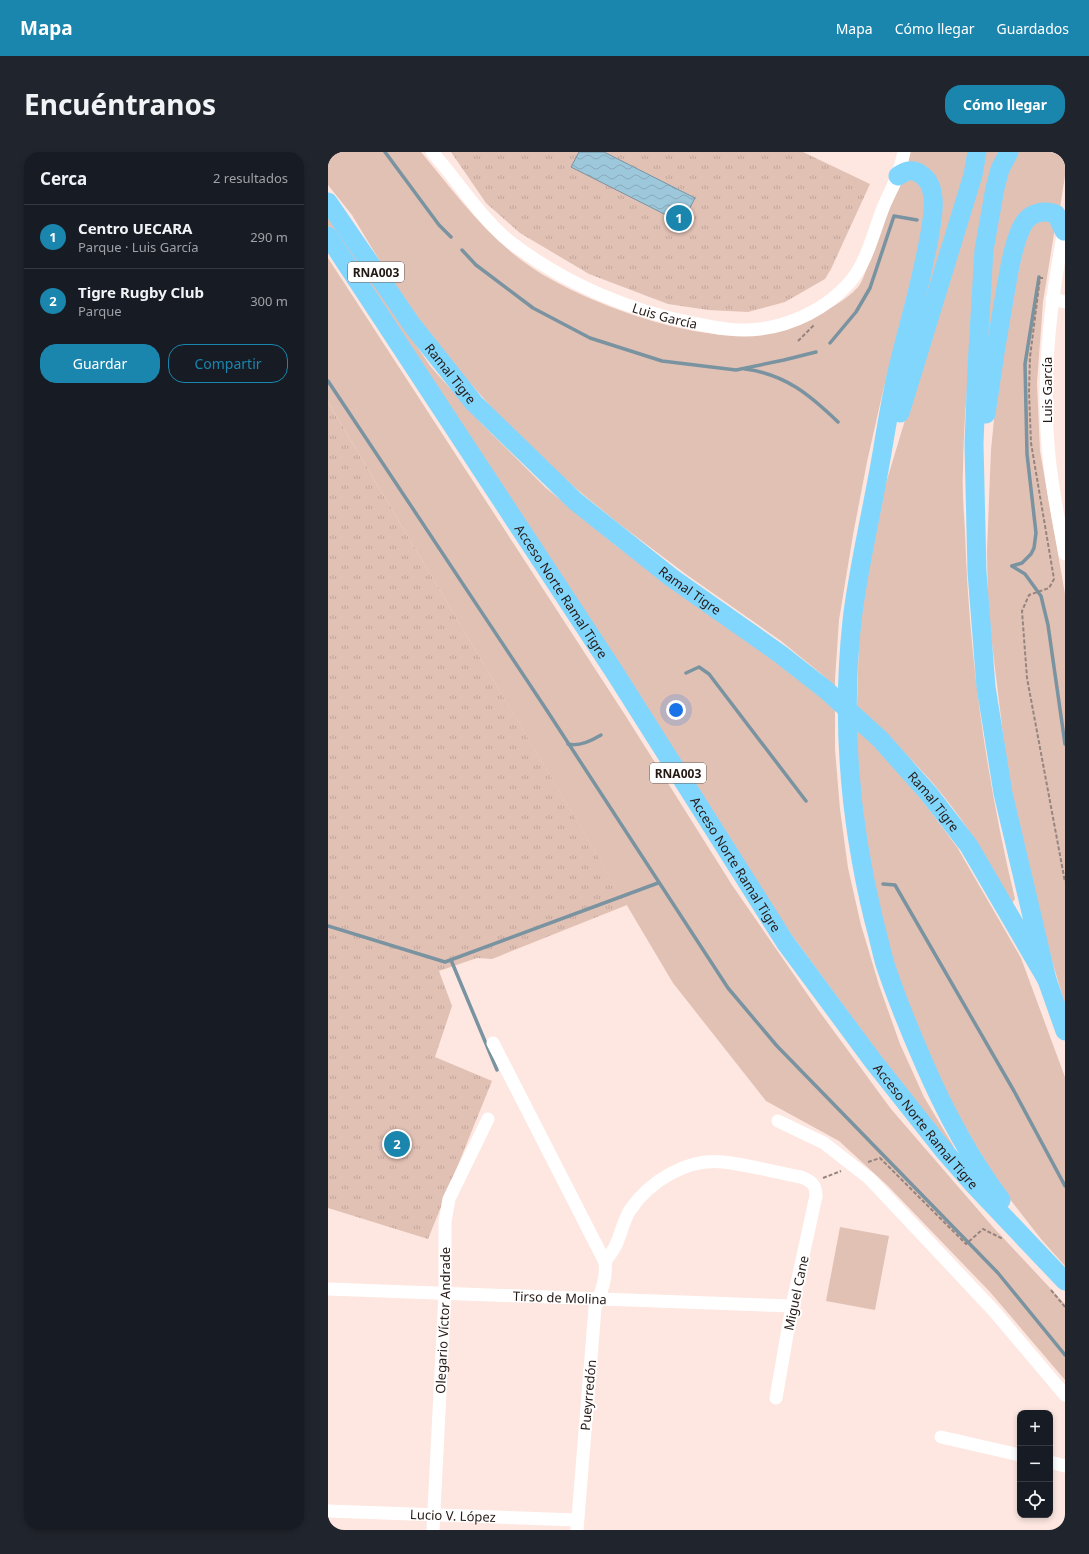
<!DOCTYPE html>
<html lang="es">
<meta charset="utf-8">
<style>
body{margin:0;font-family:"Noto Sans",sans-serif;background:#20242c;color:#f1f3f6}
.controls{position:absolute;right:12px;bottom:12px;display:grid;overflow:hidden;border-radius:8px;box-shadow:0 2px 6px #0003}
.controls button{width:36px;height:36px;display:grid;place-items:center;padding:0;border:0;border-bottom:1px solid #363941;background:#171b24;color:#f1f3f6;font:20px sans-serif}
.you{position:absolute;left:348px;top:558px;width:14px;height:14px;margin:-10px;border:3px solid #fff;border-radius:50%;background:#1a73e8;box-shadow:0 0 0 6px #1a73e833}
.badge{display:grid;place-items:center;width:26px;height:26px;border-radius:50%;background:#1a85ad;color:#fff;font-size:13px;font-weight:700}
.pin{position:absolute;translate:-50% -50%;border:2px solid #fff;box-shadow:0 1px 4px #0006}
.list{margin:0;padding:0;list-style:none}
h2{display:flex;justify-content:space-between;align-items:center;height:52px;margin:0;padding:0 16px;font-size:17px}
h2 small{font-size:13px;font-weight:400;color:#9ea1a6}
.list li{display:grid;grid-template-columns:26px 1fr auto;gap:12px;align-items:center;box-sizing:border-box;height:64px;padding:0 16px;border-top:1px solid #363941}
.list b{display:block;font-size:15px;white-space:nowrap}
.list p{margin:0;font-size:13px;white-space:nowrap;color:#9ea1a6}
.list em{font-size:13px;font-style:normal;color:#9ea1a6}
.actions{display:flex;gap:8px;padding:12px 16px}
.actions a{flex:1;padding:9px 0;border:1px solid #1a85ad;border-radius:16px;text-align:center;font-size:14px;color:#1a85ad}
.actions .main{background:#1a85ad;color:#fff}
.icon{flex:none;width:22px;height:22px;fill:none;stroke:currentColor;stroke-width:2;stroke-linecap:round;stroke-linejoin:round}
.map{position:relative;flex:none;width:737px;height:1378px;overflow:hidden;border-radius:16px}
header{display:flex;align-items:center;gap:24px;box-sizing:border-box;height:56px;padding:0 20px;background:#1a85ad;color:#fff}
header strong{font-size:19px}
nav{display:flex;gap:22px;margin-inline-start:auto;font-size:14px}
.intro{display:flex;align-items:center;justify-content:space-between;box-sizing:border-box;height:96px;padding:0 24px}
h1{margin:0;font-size:28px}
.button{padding:10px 18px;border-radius:16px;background:#1a85ad;color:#fff;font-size:14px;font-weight:700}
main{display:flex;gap:24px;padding:0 24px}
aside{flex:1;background:#171b24;border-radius:16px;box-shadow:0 2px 6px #0003}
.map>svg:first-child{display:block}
.green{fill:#e2c1b5}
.park{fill:url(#park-tufts)}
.water{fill:url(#water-waves);stroke:#7993a0}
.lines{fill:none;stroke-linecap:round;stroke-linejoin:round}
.stream{stroke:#7993a0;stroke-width:3.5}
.path{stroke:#96857f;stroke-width:2;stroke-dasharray:4 2;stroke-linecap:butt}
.minor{stroke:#fff;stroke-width:13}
.highway{stroke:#81d6fe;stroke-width:19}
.labels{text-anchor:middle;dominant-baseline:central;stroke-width:4;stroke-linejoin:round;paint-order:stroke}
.shield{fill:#fff;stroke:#665e5b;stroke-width:1}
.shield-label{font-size:12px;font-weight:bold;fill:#251915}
.street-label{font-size:13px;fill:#251915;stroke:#fff}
</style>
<header>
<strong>Mapa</strong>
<nav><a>Mapa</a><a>Cómo llegar</a><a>Guardados</a></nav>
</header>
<div class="intro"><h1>Encuéntranos</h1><a class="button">Cómo llegar</a></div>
<main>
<aside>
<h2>Cerca<small>2 resultados</small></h2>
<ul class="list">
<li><span class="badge">1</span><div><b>Centro UECARA</b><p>Parque · Luis García</p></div><em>290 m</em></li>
<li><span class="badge">2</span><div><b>Tigre Rugby Club</b><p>Parque</p></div><em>300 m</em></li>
</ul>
<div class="actions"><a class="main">Guardar</a><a>Compartir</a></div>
</aside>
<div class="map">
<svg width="737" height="1378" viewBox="0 0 737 1378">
<defs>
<pattern id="park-tufts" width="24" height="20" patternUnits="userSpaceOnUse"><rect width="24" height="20" fill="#e2c1b5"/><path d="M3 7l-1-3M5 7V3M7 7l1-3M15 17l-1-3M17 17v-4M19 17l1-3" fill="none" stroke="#c2a59b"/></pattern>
<pattern id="water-waves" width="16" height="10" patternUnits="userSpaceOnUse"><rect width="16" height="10" fill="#9dc7db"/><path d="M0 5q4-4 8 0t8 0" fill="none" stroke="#87aabb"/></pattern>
</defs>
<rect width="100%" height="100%" fill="#fde7e0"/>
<g class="green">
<path d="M 0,0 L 93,0 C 128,42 160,87 206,117 C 259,152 370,192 434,182 C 455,179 473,171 491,162 C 503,156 519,147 528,137 C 532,134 534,128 536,124 L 569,34 L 577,24 L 596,28 L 599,63 L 555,239 L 539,310 L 525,383 L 511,468 L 507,528 L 507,597 L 512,657 L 520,716 L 533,773 L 551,833 L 572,892 L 596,945 L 626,995 L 624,997 L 590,955 L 430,737 L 51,150 L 0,74 L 0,65 L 103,215 L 153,271 L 218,336 L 291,396 L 497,546 L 497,525 L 453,489 L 359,423 L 290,371 L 252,340 L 214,306 L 165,257 L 118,204 L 68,136 L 24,63 L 0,33 Z"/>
<polygon points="582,0 642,0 640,13 594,158 608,51 580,14"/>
<path d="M 654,0 L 672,0 C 656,106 636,212 635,319 C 634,339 636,360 637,380 C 641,504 658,626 687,747 L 684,751 C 666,718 647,685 624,655 C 603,627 579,603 554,578 L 548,595 L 594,648 L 629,695 L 693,806 L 724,890 L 737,925 L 737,1114 L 713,1087 L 674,1037 L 616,940 L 569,825 L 546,744 L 527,616 L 532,456 L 555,341 L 606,172 Z"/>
<polygon points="689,0 737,0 737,24 731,62 705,55 659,192 658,132 677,19"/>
<polygon points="716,64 726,73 726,82 715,150 709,231 712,299 737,442 737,852 724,809 697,703 679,615 660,459 659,398 663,298 672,206 700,74"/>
<polygon points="0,106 299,566 404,733 491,859 563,957 665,1075 737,1152 737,1228 662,1140 560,1034 511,989 438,949 345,831 0,250"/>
<polygon points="512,1075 561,1084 547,1158 498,1149"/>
</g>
<g class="park">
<polygon points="123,0 475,0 542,32 503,117 497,127 457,150 420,160 380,158 340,152 261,122 192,81 158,51"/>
<polygon points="0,250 299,753 164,807 149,806 111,819 124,854 107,905 164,929 100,1087 0,1056"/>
</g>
<polygon class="water" points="251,0 276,0 367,46 354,71 243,15"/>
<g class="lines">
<g class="stream">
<polyline points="57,0 111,73 123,85"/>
<polyline points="134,98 148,113 205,156 262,186 334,209 408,218 456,208 488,200"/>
<polyline points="502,191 528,160 542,136 566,64 589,68"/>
<path d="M 417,217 C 457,222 482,243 510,270"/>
<polyline points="0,229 216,554 400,836 449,894 670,1121 737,1203"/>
<polyline points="684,414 694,411 703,402 706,396 708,381 699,302 697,212 711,125"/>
<polyline points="684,414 697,422 713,444 720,473 737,592"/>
<polyline points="358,521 371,515 381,522 478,649"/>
<path d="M 240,592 C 251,595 263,589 273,583"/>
<polyline points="555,732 567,733 686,939 737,1034"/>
<polyline points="0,774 117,810 330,731"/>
<polyline points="123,808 169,918"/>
</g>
<g class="path">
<polyline points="715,126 712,126 702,205 701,240 703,291 726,427 721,436 701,443 694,459 699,526 737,730"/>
<polyline points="470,189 486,173"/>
<polyline points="540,1010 552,1006 638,1092 655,1077 675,1087"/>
<polyline points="495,1026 513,1019"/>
<polyline points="723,1138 737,1155"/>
</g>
<g class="minor">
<path id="s1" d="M 104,0 C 130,29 151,64 181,89 C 235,131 301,159 369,172 C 389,176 411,180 432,177 C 465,173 499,156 521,131 C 539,111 545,81 555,56 C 559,46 565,35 569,25 C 572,17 574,8 576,0"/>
<path d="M 737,74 C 722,149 713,227 721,304 C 724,337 731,370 737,402"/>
<polyline points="724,147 737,150"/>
<path d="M 165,891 L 277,1110 C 279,1127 273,1140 267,1156 L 249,1378"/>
<polyline points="450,969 496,991 542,1027 666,1159 737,1243"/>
<path d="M 277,1110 C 280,1105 284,1100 287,1095 C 293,1083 295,1069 302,1058 C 322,1029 359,1006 395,1010 C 421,1013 447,1020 473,1025 C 483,1029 488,1032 488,1044 L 464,1154 L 448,1246"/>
<path id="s2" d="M 0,1137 L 464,1154"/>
<polyline points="613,1285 692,1303"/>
<polyline points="722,1310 737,1314"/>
<path id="s3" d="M 0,1359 L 249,1368"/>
<path id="s4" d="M 105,1378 L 117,1141 L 117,1070 L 121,1047 L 160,967"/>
</g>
<g class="highway">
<polyline points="681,0 672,17 667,36 656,98 649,215 646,292 649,420 658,535 675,641 719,828 737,879"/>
<path d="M 570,24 C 573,22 576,20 580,19 C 585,18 591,20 595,24 C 610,36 605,64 602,81 C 594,128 580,174 569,220 C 560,259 555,300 547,339 C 539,382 529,425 524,469 C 513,570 522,671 546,769 C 550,783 553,798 557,812 C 568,845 581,877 595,909 C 616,958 641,1005 673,1048"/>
<path id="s5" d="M 0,50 L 84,173 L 146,251 L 247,349 L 344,426 L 452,502 L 498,538 L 552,587 L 601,642 L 641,694 L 719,828"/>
<path id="s6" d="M 0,84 L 287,521 L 457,790 L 545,909 L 617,1000 L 645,1032 L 737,1129"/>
<polyline points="572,261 645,23 649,0"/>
<path d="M 658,262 C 664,218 671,174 679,130 C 682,113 687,85 696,71 C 703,60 716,58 728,62 L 736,79"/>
</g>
</g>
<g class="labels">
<g class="shield">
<rect x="20" y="110" width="56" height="20" rx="3"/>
<rect x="322" y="611" width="56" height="20" rx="3"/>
</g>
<g class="shield-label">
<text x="48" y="120">RNA003</text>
<text x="350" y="621">RNA003</text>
</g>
<g class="street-label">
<text stroke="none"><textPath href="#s1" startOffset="292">Luis García</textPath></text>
<text stroke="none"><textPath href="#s5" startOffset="211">Ramal Tigre</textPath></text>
<text transform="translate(719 238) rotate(-90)">Luis García</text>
<text stroke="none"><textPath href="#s5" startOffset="535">Ramal Tigre</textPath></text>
<text stroke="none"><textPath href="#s6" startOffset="425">Acceso Norte Ramal Tigre</textPath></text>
<text stroke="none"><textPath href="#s5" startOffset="859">Ramal Tigre</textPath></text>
<text stroke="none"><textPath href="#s6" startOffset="749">Acceso Norte Ramal Tigre</textPath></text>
<text stroke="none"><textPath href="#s6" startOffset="1073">Acceso Norte Ramal Tigre</textPath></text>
<text transform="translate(468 1141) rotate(-78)">Miguel Cane</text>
<text stroke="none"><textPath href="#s2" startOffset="232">Tirso de Molina</textPath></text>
<text stroke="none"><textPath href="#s4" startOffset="210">Olegario Víctor Andrade</textPath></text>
<text transform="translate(260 1243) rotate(-85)">Pueyrredón</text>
<text stroke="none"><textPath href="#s3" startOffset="125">Lucio V. López</textPath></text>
</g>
</g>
</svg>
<div class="controls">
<button>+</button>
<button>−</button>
<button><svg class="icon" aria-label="locate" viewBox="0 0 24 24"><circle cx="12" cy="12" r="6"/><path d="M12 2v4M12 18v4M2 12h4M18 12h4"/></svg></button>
</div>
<div class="you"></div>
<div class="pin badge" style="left:351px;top:66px">1</div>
<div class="pin badge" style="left:69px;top:992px">2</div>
</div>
</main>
